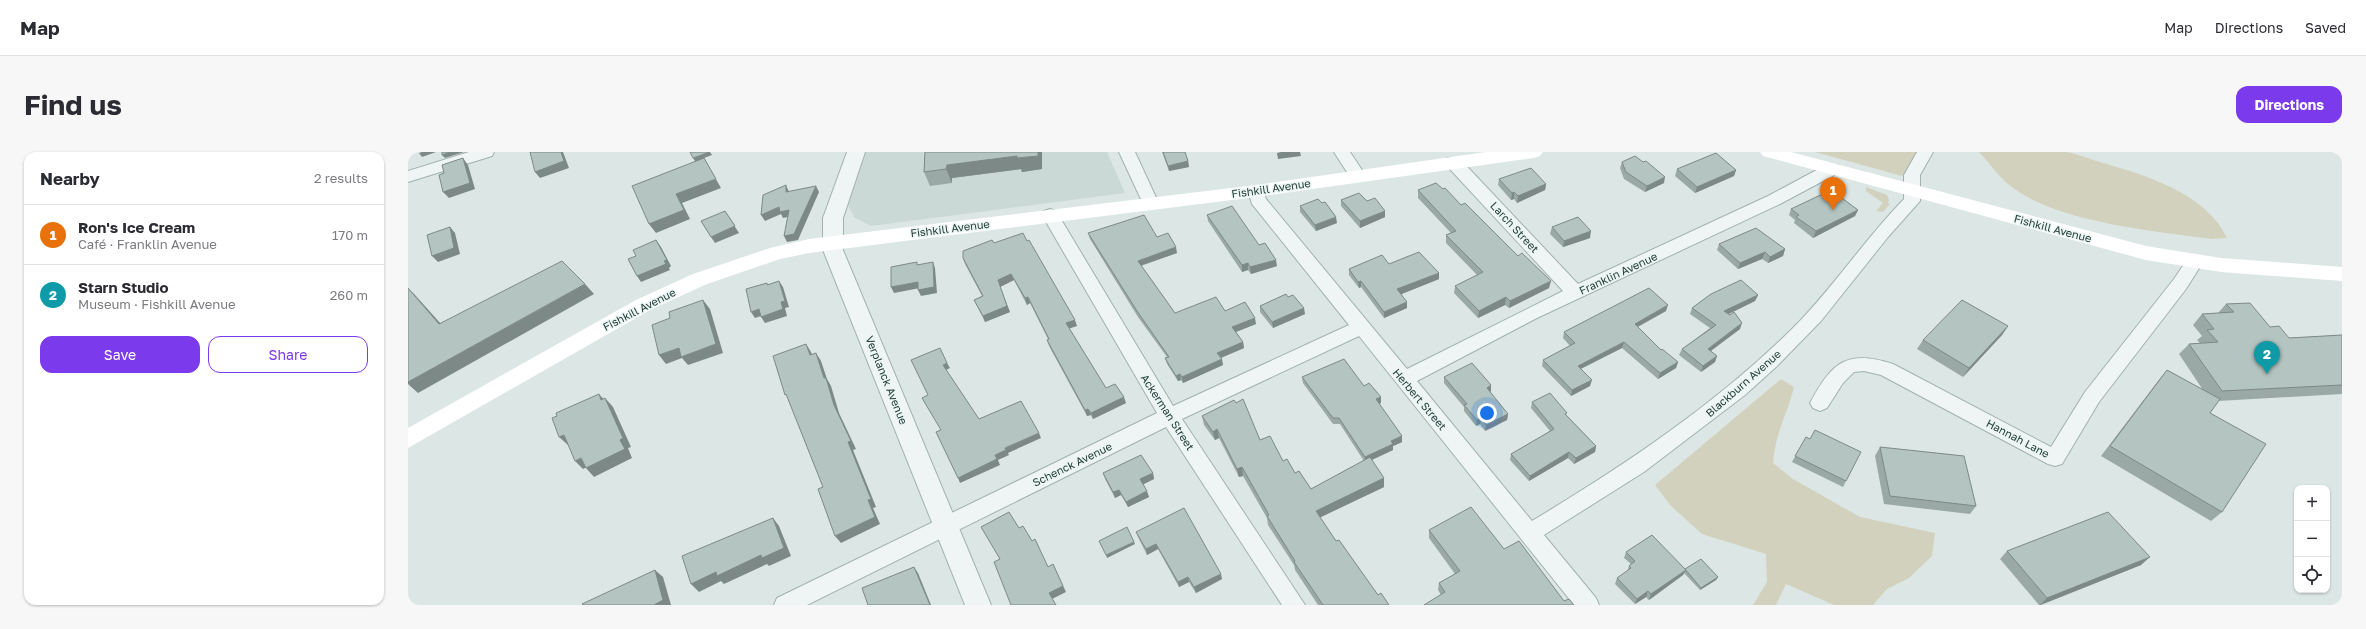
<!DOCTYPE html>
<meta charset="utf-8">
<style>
body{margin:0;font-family:"Golos Text",sans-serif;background:#f7f7f7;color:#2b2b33}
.controls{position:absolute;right:12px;bottom:12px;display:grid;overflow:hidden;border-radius:8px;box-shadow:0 1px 3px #0004}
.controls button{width:36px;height:36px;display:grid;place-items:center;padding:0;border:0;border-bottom:1px solid #e1e1e2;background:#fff;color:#2b2b33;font:20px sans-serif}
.you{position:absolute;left:1079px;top:261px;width:14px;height:14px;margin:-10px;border:3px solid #fff;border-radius:50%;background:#1a73e8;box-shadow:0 0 0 6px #1a73e833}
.badge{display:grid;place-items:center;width:26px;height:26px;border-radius:50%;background:#7c3aed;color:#fff;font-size:13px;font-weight:700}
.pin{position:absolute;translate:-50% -33px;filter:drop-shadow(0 1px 2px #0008)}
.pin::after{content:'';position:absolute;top:21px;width:14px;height:12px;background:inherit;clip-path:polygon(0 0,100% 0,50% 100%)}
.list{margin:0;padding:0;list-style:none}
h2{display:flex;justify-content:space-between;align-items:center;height:52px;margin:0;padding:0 16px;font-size:17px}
h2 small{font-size:13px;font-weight:400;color:#7c7c81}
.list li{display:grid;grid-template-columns:26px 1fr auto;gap:12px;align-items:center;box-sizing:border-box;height:60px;padding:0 16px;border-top:1px solid #e1e1e2}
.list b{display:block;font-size:15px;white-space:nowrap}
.list p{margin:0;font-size:13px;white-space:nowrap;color:#7c7c81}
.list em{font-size:13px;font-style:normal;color:#7c7c81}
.actions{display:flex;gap:8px;padding:12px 16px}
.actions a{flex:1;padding:9px 0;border:1px solid #7c3aed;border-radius:12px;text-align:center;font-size:14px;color:#7c3aed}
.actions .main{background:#7c3aed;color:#fff}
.icon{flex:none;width:22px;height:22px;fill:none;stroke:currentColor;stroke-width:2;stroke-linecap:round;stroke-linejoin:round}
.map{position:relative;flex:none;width:1934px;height:453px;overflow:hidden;border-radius:12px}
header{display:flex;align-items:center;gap:24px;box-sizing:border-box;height:56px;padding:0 20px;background:#fff;border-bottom:1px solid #e1e1e2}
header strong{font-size:19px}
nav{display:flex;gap:22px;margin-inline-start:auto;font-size:14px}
.intro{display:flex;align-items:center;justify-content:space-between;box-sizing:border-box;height:96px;padding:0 24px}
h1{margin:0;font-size:28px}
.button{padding:10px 18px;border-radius:12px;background:#7c3aed;color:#fff;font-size:14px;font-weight:700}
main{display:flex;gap:24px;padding:0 24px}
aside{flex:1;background:#fff;border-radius:12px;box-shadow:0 1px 3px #0004}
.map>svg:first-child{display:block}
.built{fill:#cad9d6}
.green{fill:#d2d1bd}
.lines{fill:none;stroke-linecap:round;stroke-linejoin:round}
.minor-casing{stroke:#a1b1ae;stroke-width:2}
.tertiary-casing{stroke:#a1b1ae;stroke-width:2}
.minor{fill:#eff5f4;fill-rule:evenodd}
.tertiary{fill:#eff5f4;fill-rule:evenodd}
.secondary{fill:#fff;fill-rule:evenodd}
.wall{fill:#9aa9a6}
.shaded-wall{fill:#7d8987}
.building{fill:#b3c4c1;stroke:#7d8987}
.labels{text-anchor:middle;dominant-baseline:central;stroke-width:3;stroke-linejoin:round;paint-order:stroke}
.street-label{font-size:11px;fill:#253e3a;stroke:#ebf5f3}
</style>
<header>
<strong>Map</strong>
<nav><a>Map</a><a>Directions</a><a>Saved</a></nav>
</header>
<div class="intro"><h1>Find us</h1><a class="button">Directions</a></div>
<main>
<aside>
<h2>Nearby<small>2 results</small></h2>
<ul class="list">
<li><span class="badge" style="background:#e8710a">1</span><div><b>Ron's Ice Cream</b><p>Café · Franklin Avenue</p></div><em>170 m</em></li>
<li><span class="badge" style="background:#0f9aa8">2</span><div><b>Starn Studio</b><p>Museum · Fishkill Avenue</p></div><em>260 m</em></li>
</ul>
<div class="actions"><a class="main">Save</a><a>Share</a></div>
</aside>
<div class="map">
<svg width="1934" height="453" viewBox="0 0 1934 453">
<rect width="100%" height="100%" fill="#dce7e5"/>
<polygon class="built" points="454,0 699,0 717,41 463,74 447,66 440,54"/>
<g class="green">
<polygon points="1407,0 1514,0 1494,24"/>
<path d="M 1571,0 C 1599,0 1629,0 1657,0 C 1668,1 1681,7 1692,10 C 1737,23 1798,41 1819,86 L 1804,87 C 1746,79 1645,70 1600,32 C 1589,23 1581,10 1571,0 Z"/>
<polygon points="1458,35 1479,43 1481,48 1480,51 1482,52 1475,60 1468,59 1475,51 1458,39"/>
<path d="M 1373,227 L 1386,235 C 1379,263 1367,282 1365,311 L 1385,327 L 1452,365 L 1527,381 L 1524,404 L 1501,426 L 1479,437 L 1465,453 L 1426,453 L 1378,432 L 1368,453 L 1345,453 L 1359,430 L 1358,402 L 1294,382 L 1263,354 L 1247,333 Z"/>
</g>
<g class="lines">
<g class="minor-casing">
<g id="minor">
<polygon points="61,0 86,0 84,4 0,30 0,19"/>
<polygon points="711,0 727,0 751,52 749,56 737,56"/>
<polygon points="926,0 942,0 958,24 956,28 944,28"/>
<path d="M 1509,0 L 1525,0 L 1512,23 L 1512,49 L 1480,85 L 1413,169 L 1368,215 L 1337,243 L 1236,320 L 1136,383 L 1188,446 L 1191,453 L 1166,453 L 951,184 L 774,267 L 897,453 L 874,453 L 758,275 L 399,453 L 366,453 L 369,446 L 749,261 L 634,63 L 636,59 L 642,57 L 648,59 L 765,254 L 941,173 L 844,52 L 840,39 L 842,35 L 854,35 L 858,47 L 999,217 L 1155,139 L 1039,14 L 1037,10 L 1039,6 L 1051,6 L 1170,132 L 1360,44 L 1418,13 L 1430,13 L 1432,17 L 1430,21 L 1372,52 L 1129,166 L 1009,229 L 1124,369 C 1217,313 1307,253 1385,176 C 1425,136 1456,88 1496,47 L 1496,23 Z"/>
<path d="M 1786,104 L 1792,106 L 1795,110 L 1778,137 L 1691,250 L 1654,312 L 1647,314 L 1640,312 L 1473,223 L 1456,219 L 1446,220 L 1435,231 L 1419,256 L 1412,259 L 1405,256 L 1402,251 C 1424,210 1439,197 1485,212 L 1643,295 L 1677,240 L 1766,127 L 1780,106 Z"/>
</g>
</g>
<g class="tertiary-casing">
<polygon id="tertiary" points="439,0 457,0 435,66 435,98 583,453 557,453 415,98 415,66"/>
</g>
<use href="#minor" class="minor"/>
<use href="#tertiary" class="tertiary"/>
<g class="secondary">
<polygon points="1078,0 1135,0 1132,4 1126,6 848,45 401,101 372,107 299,132 242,158 0,296 0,276 228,148 285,122 362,96 401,87 848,33"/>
<polygon points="1352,0 1383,0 1738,94 1813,106 1934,115 1934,129 1813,120 1738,108 1355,4"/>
</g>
</g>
<g class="wall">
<polygon points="517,0 634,0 634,17 614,20 613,17 544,26 544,31 522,34 516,20"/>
<polygon points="754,0 777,0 780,9 781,15 761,19"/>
<polygon points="1214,10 1256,31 1237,40 1216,27 1212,16"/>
<polygon points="1269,17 1328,18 1326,24 1287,41 1267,24"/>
<polygon points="1091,27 1138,32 1137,38 1109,51 1106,47 1103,48 1090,33"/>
<polygon points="1035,37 1053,53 1141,136 1101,156 1097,153 1070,166 1046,141 1047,134 1069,123 1038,91 1038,83 1043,81 1010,46 1010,38"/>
<polygon points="933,48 959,49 977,65 952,76 933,54"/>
<polygon points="892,54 929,71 908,79 892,60"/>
<polygon points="1383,57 1450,58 1447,64 1405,86 1386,71 1387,68 1381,63"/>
<polygon points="799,63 851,93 869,114 843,122 840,118 834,120 800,69"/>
<polygon points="1144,75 1182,86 1155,95 1142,82"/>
<polygon points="680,81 749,85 769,101 733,114 767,161 817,159 848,172 828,180 835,190 836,196 813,206 815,213 775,231 773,228 770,229 759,212 757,206 759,205 730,165 682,87"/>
<polygon points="586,91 669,174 661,176 698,236 718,251 685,267 683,263 679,264 641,194 639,188 640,187 622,151 619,153 606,128 592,135 602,160 577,170 566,148 574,144 557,112 555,106"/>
<polygon points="1311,92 1377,97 1375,104 1360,111 1354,107 1330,117 1309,98"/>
<polygon points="981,112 1031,127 993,142 999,156 976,166 953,135 951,136 941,123 941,117"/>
<polygon points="1350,143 1347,149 1321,162 1332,177 1303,199 1309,204 1307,210 1293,220 1271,203 1274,197 1302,176 1282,162 1284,156"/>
<polygon points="1818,152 1862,175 1881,186 1934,183 1934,242 1810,249 1802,261 1814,360 1803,369 1693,304 1750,229 1759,218 1795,238 1771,202 1781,192 1792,191 1789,188 1794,184 1785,173 1794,162 1810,161"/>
<polygon points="852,154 897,162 865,176 852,160"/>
<polygon points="1258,159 1230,175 1253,198 1270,210 1268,216 1250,227 1214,196 1173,217 1182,234 1163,244 1134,214 1135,208 1162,194 1155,186 1156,180"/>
<polygon points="1600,174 1594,183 1555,225 1509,197 1515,188"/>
<polygon points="894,225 956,234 973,245 973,251 971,252 994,284 994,290 985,294 985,298 964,308 976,335 912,365 928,389 970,443 981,453 910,453 887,418 886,413 860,373 859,366 835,324 831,325 811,286 807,288 796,273 794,264 852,288 875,309 903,337 956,309 932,272 925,272 895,231"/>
<polygon points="1036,225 1083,233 1083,239 1082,240 1100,262 1099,268 1077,279 1072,272 1068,274 1056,259 1056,255 1036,231"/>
<polygon points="1124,250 1159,264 1188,294 1187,300 1166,312 1160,306 1121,329 1102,308 1103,302 1142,279 1123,256"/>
<polygon points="1398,285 1438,329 1435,335 1384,310"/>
<polygon points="1472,295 1568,354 1562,362 1476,352 1467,304"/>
<polygon points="695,321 745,321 746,327 735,332 741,345 720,355 713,343 707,346 697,327"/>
<polygon points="1021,378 1096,397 1156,449 1033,443 1030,438 1031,431 1047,422 1021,386"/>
<polygon points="728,380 814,427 788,441 781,430 771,435 750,397 739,403 730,385"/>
<polygon points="1599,399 1733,413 1633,453 1631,453 1592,407"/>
<polygon points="1218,400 1277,417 1310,425 1308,428 1292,438 1276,421 1275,423 1241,448 1238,445 1227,452 1207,432 1209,426 1219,420 1221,414 1223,412 1216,406"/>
</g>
<g class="shaded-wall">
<polygon points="14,0 28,0 14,5 11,1"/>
<polygon points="42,0 56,0 37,6 34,3"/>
<polygon points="153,0 155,0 161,16 132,26 127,20"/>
<polygon points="302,0 304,3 296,6 313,36 274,51 282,67 248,81 241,72 268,42 287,9 285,6"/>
<polygon points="630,0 634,0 634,17 614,20 613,17 544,26 544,31 538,17 539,13"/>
<polygon points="873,0 892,0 893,4 870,7 869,1"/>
<polygon points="55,6 60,13 67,37 41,46 35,40"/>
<polygon points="780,9 781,15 761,19 760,14"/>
<polygon points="1328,18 1326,24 1287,41 1289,35"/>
<polygon points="1257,25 1256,31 1237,40 1239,34"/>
<polygon points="1138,32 1137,38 1109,51 1110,44"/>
<polygon points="378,33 381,40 378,40"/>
<polygon points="408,34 411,40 390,88 379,90 376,84"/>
<polygon points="1106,40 1106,47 1103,48 1104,41"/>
<polygon points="371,55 381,58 384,64 375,66 373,62 357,69 353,63"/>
<polygon points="1450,58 1447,64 1405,86 1408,79"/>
<polygon points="317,59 331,81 307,91 303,85"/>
<polygon points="977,59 977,65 952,76 952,69"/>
<polygon points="928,65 929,71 908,79 907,73"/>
<polygon points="42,75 47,81 52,102 30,110 24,104"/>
<polygon points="1183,79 1182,86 1155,95 1156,89"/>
<polygon points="248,88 253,95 263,114 261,116 262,118 233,130 229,124"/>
<polygon points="768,95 769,101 731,114 730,109"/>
<polygon points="1377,97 1375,104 1360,111 1362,105"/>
<polygon points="1357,100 1354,107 1330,117 1332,111"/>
<polygon points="868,108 869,114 843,122 842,115"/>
<polygon points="525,110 527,116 529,141 513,144 510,138"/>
<polygon points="840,111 840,118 834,120 834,113"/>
<polygon points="1031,121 1031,127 989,144 989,137"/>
<polygon points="603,122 606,128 592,135 602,160 577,170 575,164 590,128"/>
<polygon points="371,129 375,135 381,155 377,156 379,164 357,171 353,165 373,150"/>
<polygon points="953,129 953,135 951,136 950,130"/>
<polygon points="1143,129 1141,136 1101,156 1102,149"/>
<polygon points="510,130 512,136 486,141 483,135"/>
<polygon points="177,132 186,142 10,241 0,232 0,230"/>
<polygon points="0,136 7,143 42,182 31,172"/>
<polygon points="1350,143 1347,149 1314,165 1316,159"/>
<polygon points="620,145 622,151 619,153 617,146"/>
<polygon points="1098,145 1097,153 1070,166 1071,159"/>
<polygon points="295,148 302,157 315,201 280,213 274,206 258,212 251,203"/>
<polygon points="999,150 999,156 976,166 976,160"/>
<polygon points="1260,153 1258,159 1225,177 1227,172"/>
<polygon points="896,156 897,162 865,176 864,170"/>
<polygon points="351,157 356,163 347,166 343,160"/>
<polygon points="847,166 848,172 825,181 824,175"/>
<polygon points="667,168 669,174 660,177 658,171"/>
<polygon points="1334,171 1332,177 1297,203 1300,197"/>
<polygon points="1600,174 1594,183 1555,225 1561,216"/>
<polygon points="835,190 836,196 810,207 809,201"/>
<polygon points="1216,190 1214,196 1168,219 1170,214"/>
<polygon points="398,192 403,200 407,211 402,203"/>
<polygon points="408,201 413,209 419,227 423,234 431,261 448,297 445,298 468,355 465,356 472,372 433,391 427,384 460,348 440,290 416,226"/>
<polygon points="1309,204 1307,210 1293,220 1295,214"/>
<polygon points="814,207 815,213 775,231 774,225"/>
<polygon points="1270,210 1268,216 1250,227 1252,221"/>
<polygon points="539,211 542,216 538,218 535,213"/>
<polygon points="772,222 773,228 770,229 768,224"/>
<polygon points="1184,228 1182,234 1163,244 1164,238"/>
<polygon points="1083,233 1083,239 1078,242 1079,236"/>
<polygon points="191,242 198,250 193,248"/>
<polygon points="716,245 718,251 685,267 683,261"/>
<polygon points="973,245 973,251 968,253 968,247"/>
<polygon points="197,246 205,255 223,295 220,296 224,306 186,325 178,316 212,288"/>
<polygon points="680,257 683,263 679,264 677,258"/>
<polygon points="1100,262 1099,268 1077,279 1078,273"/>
<polygon points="1073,266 1072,272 1068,274 1069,268"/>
<polygon points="809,277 811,286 807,288 805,280"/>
<polygon points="631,281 633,286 600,301 601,303 590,308 592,313 552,331 550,326 587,303 597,296"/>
<polygon points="156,283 164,291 160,293 151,285"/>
<polygon points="994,284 994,290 985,294 985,298 957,311 957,305 983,289"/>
<polygon points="1188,294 1187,300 1166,312 1168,306"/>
<polygon points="1161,300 1160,306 1121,329 1122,324"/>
<polygon points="173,306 181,314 175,317 167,309"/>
<polygon points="834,315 835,324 831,325 829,317"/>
<polygon points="745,321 746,327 734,333 732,327"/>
<polygon points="976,326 976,335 909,367 908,359"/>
<polygon points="711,338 713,343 707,346 705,340"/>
<polygon points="739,339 741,345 720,355 718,350"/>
<polygon points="365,366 371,374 383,404 361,414 359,412 316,432 313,429 291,440 283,432"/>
<polygon points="726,390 727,392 699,406 698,403"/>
<polygon points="748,392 750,397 739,403 738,397"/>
<polygon points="1742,405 1733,413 1632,453 1639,446"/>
<polygon points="645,412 658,440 644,447 641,441"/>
<polygon points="506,415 510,421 523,453 522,453"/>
<polygon points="247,418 255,425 263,453 246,453"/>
<polygon points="1278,418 1275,423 1241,448 1243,442"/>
<polygon points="813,422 814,427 788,441 786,435"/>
<polygon points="780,425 781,430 771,435 770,430"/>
<polygon points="1310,425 1308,428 1292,438 1293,436"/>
<polygon points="1240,439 1238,445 1227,452 1229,447"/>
</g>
<g class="building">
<polygon points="34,0 42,0 34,3"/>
<polygon points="122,0 153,0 156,9 127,20"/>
<polygon points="282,0 302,0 285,6"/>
<polygon points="517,0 630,0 630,4 609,6 609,4 539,13 538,17 516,20"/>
<polygon points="755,0 777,0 780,9 760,14"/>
<polygon points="1308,1 1328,18 1289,35 1269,17"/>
<polygon points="1227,4 1235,10 1238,9 1257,25 1239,34 1218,20 1214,10"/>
<polygon points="55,6 62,31 35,40 31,23 36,21 34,13"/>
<polygon points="296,6 308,27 268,42 276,58 241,72 224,34"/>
<polygon points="1123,16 1138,32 1110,44 1106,40 1104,41 1091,27"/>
<polygon points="1028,31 1035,37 1037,36 1053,53 1057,51 1110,104 1114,101 1143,129 1102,149 1098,145 1071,159 1047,134 1075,120 1038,83 1048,79 1010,38"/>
<polygon points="378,33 378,40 408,34 386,82 376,84 381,58 372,60 371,55 353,63 355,43"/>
<polygon points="1423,38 1450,58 1408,79 1388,65 1391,63 1383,57"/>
<polygon points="951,41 959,49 967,46 977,59 952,69 933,48"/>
<polygon points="910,47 914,51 917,50 928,65 907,73 892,54"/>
<polygon points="824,54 851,93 857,91 868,108 842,115 840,111 834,113 799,63"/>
<polygon points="317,59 327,74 303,85 293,69"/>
<polygon points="736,63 749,85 760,81 768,95 730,109 767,161 808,145 817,159 837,150 847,166 824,175 835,190 809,201 814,207 774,225 772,222 768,224 757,206 761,205 729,159 680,81"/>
<polygon points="1170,65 1183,79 1156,89 1144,75"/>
<polygon points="42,75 46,96 24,104 19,83"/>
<polygon points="1348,76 1377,97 1362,105 1357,100 1332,111 1311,92"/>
<polygon points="615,81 619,89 621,88 667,168 658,171 698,236 707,232 716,245 683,261 680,257 677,258 639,188 641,187 620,145 617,146 603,122 590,128 599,154 575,164 566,148 575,144 555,106 555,99 584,88 586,91"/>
<polygon points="248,88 259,108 256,109 258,112 229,124 220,107 228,104 225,98"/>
<polygon points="1011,100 1031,121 989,137 999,150 976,160 953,129 950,130 941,117 974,103 981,112"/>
<polygon points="154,109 177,132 0,230 0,136 31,172"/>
<polygon points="509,110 509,113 525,110 526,135 510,138 510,130 483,135 483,115"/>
<polygon points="1333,128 1350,143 1316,159 1322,163 1326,160 1334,171 1300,197 1309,204 1295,214 1274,197 1308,173 1284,156 1303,142"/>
<polygon points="371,129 377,149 373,150 375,157 353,165 351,157 343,160 338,137 359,131 359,133"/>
<polygon points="1241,136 1260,153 1227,172 1253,198 1254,197 1270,210 1252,221 1216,190 1170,214 1184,228 1164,238 1135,208 1167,191 1156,180"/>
<polygon points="878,142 880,145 885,143 896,156 864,170 852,154"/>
<polygon points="295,148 308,192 273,205 271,196 251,203 244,173 262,166 261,160"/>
<polygon points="1554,148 1600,174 1561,216 1515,188"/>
<polygon points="1842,151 1862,175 1871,174 1881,186 1934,183 1934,233 1814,239 1781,192 1810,190 1799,178 1806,177 1794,162 1826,160 1818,152"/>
<polygon points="398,192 402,203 408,201 416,226 418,226 426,253 443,289 440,290 463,347 460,348 467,365 427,384 410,337 415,335 378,242 377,243 365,204"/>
<polygon points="532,196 539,211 535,213 571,267 613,249 631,281 597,296 598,298 587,303 589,307 550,326 528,280 533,278 514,246 520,243 503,208"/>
<polygon points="936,207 956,234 961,231 973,245 968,247 994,284 983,289 985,292 957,305 931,266 925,266 894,225"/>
<polygon points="1064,211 1083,233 1079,236 1100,262 1078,273 1073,266 1069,268 1056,253 1059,252 1036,225"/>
<polygon points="1759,218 1812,247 1802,261 1858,292 1814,360 1702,294"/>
<polygon points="1142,241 1159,261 1157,262 1188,294 1168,306 1161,300 1122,324 1103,302 1146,277 1124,250"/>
<polygon points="191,242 193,248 197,246 215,286 212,288 217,297 178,316 173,306 167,309 156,283 151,285 144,266 149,264 148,261"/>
<polygon points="835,247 852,288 862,284 875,309 879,307 887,321 891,319 903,337 962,305 976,326 908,359 928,389 931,388 970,443 973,441 981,453 915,453 886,410 887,409 859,364 861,363 834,315 829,317 809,277 805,280 794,264 826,248 828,251"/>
<polygon points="1407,278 1453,300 1438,329 1387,304 1398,285 1402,287"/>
<polygon points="1472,295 1556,304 1568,354 1482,344"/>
<polygon points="733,303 745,321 732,327 739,339 718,350 711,338 705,340 695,321"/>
<polygon points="1063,355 1096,397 1111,389 1156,449 1161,447 1166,453 1016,453 1037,440 1031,431 1052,419 1021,378"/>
<polygon points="776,356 813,422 786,435 780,425 770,430 748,392 738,397 728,380"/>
<polygon points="601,360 611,376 615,374 624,389 627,387 640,415 645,412 655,434 641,441 648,453 603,453 586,410 592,407 573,375"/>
<polygon points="1700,360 1742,405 1639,446 1599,399"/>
<polygon points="365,366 376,396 354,406 353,403 309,424 308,420 283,432 274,404"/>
<polygon points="719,375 726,390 698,403 691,389"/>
<polygon points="1244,383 1278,418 1243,442 1240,439 1229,447 1209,426 1223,416 1221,414 1227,409 1218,400"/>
<polygon points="1293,407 1310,425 1293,436 1277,417"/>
<polygon points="506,415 522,453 460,453 454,436"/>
<polygon points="247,418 255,448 246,453 175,453 174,452"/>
</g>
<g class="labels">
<g class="street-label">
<text transform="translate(863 36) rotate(-8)">Fishkill Avenue</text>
<text transform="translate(1107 75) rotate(47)">Larch Street</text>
<text transform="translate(542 76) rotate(-7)">Fishkill Avenue</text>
<text transform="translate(1645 76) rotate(15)">Fishkill Avenue</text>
<text transform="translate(1210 121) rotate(-25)">Franklin Avenue</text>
<text transform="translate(231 157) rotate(-27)">Fishkill Avenue</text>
<text transform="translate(479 228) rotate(68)">Verplanck Avenue</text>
<text transform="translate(1335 231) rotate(-41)">Blackburn Avenue</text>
<text transform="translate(1012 247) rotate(50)">Herbert Street</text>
<text transform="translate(760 260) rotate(57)">Ackerman Street</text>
<text transform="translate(1610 286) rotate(28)">Hannah Lane</text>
<text transform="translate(664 312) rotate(-26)">Schenck Avenue</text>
</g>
</g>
</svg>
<div class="controls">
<button>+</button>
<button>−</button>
<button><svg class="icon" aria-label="locate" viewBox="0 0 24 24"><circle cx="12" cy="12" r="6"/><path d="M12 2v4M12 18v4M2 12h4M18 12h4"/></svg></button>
</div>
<div class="you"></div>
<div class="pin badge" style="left:1425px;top:58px;background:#e8710a">1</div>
<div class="pin badge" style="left:1859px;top:222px;background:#0f9aa8">2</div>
</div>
</main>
